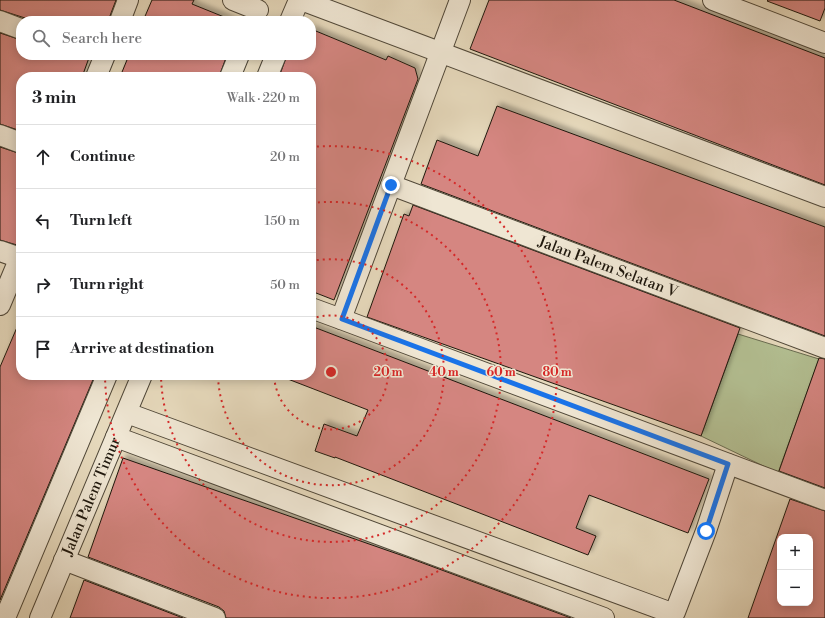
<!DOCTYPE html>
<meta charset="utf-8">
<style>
body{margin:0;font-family:"Libre Bodoni",serif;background:#f2f2f2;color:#202124}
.controls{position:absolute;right:12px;bottom:12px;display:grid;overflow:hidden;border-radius:8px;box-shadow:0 2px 10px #0003}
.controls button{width:36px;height:36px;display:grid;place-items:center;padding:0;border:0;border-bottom:1px solid #e0e0e0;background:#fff;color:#202124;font:20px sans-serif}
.stop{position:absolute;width:12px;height:12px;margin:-9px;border:3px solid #1a73e8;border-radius:50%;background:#fff}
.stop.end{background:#1a73e8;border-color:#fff;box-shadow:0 1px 4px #0008}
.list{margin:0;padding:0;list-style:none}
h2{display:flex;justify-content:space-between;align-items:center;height:52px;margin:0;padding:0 16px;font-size:17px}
h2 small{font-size:13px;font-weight:400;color:#757577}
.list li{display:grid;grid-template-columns:26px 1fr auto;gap:12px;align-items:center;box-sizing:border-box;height:64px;padding:0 16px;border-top:1px solid #e0e0e0}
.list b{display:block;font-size:15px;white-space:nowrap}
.list em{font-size:13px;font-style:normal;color:#757577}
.icon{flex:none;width:22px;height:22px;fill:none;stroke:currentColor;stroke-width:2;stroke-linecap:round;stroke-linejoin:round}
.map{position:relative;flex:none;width:825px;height:618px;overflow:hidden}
.search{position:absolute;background:#fff;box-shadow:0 2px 10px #0003;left:16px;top:16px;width:300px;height:44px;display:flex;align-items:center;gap:10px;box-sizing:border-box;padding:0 14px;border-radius:16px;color:#757577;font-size:15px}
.panel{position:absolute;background:#fff;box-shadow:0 2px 10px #0003;left:16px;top:72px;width:300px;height:308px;border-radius:16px}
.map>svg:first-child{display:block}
.green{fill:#b3bf92;stroke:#686b50}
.building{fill:#d58681;stroke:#1e170d;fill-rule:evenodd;filter:url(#shadow)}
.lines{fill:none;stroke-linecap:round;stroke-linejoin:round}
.minor-casing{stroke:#504839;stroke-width:22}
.minor{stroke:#efe6d3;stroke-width:20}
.route{stroke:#1a73e8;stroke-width:5}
.ring{fill:none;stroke:#d62828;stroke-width:2;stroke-dasharray:2 4}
.labels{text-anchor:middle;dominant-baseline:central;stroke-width:3;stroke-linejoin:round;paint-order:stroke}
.street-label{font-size:15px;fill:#1e170d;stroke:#efe6d3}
.centre{fill:#d62828;stroke:#efe6d3;stroke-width:2}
.ring-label{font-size:12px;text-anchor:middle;font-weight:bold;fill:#d62828;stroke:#efe6d3;stroke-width:3;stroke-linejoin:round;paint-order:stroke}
</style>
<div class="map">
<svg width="825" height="618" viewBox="0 0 825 618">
<defs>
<filter id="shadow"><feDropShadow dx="3.5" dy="-3.5" stdDeviation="2" flood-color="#0004"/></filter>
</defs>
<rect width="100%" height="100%" fill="#e6d9bc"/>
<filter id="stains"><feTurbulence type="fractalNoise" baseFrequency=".005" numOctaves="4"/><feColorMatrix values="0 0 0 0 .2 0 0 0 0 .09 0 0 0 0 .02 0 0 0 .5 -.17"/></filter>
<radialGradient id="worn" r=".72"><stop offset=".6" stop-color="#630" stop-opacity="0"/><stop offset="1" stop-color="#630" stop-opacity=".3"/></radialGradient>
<polygon class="green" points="738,334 819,359 778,473 701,436"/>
<g class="building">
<polygon points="0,0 116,0 108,21 29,21 25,18 0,10"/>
<polygon points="152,0 194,0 192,4 234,21 143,21"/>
<polygon points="489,0 674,0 825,58 825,185 470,49"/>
<polygon points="768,0 825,0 825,8 820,21 767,1"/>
<polygon points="311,29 386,60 388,56 415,68 418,79 334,300 311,291 311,77 279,77 287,55 311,55"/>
<polygon points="0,33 21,40 21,55 90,55 82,77 21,77 21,131 0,124"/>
<polygon points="129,55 227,55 219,77 120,77"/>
<polygon points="497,106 825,227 825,336 421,184 437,140 478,156"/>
<polygon points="0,147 21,154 21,244 17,245 0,240"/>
<polygon points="413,205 740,328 701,436 367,317 404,214 409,216"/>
<polygon points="21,318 21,375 95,375 0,600 0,367"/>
<polygon points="311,326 709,479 688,533 589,495 576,528 596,536 588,555 335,457 335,458 315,451 324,424 357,436 368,410 280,376 280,375 311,375"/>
<polygon points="819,358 825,359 825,488 779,471"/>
<polygon points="123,458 412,559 571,618 226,618 224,611 219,607 88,557"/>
<path d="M 790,499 L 825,511 L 825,618 L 748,618 ZM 780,537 L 810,537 L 810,603 L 780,603 Z"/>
<polygon points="84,580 183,618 70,618"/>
</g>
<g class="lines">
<g class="minor-casing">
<g id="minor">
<polyline points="233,0 258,10"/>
<polyline points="301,0 825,197"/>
<polyline points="713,0 825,43"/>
<polyline points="0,21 21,29"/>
<polyline points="120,21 128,0"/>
<polyline points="290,21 299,0"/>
<polyline points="96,77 105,55"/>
<polyline points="230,77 239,55"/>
<polyline points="267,77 276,55"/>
<polyline points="0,135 21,143"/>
<path id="s1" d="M 391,185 L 825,348"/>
<polyline points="0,251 20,258"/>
<polyline points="0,305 21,255"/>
<polyline points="311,308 341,319 825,500"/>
<polyline points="341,319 460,0"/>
<polyline points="127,413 666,611"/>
<polyline points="116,437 604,618"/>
<polyline points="64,560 215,618"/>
<polyline points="675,612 706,531 728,464"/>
<polyline points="5,618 107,375"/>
<path id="s2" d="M 40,618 L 142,375"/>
</g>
</g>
<use href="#minor" class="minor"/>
</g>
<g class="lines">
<polyline class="route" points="391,185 342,319 728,464 706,531"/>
</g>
<g class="ring">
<path d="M311 319A57 57 0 1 1 274 375"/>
<path d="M311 261A113 113 0 1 1 218 376"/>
<path d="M312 203A170 170 0 1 1 161 376"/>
<path d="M311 147A226 226 0 1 1 105 376"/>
</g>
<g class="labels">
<g class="street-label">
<text stroke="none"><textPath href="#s1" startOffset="232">Jalan Palem Selatan V</textPath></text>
<text stroke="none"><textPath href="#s2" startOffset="132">Jalan Palem Timur</textPath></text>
</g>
</g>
<circle cx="331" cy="372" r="6" class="centre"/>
<g class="ring-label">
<text x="388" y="376">20 m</text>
<text x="444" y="376">40 m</text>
<text x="501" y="376">60 m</text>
<text x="557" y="376">80 m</text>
</g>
<rect width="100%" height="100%" filter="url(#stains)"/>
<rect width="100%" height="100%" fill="url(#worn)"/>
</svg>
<div class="controls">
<button>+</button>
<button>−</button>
</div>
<div class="stop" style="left:706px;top:531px"></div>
<div class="stop end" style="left:391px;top:185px"></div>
<div class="search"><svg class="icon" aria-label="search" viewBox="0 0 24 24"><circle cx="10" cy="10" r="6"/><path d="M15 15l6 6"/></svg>Search here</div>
<section class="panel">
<h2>3 min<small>Walk · 220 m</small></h2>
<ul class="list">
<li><svg class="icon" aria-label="ahead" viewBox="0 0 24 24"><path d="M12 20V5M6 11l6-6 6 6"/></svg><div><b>Continue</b></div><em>20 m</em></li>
<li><svg class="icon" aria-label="left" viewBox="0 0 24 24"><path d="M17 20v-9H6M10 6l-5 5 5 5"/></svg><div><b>Turn left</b></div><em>150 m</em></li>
<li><svg class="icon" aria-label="right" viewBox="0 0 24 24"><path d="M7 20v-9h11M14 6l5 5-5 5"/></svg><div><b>Turn right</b></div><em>50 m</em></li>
<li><svg class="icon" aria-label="arrive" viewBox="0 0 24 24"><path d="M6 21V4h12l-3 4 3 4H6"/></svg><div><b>Arrive at destination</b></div></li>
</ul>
</section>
</div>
